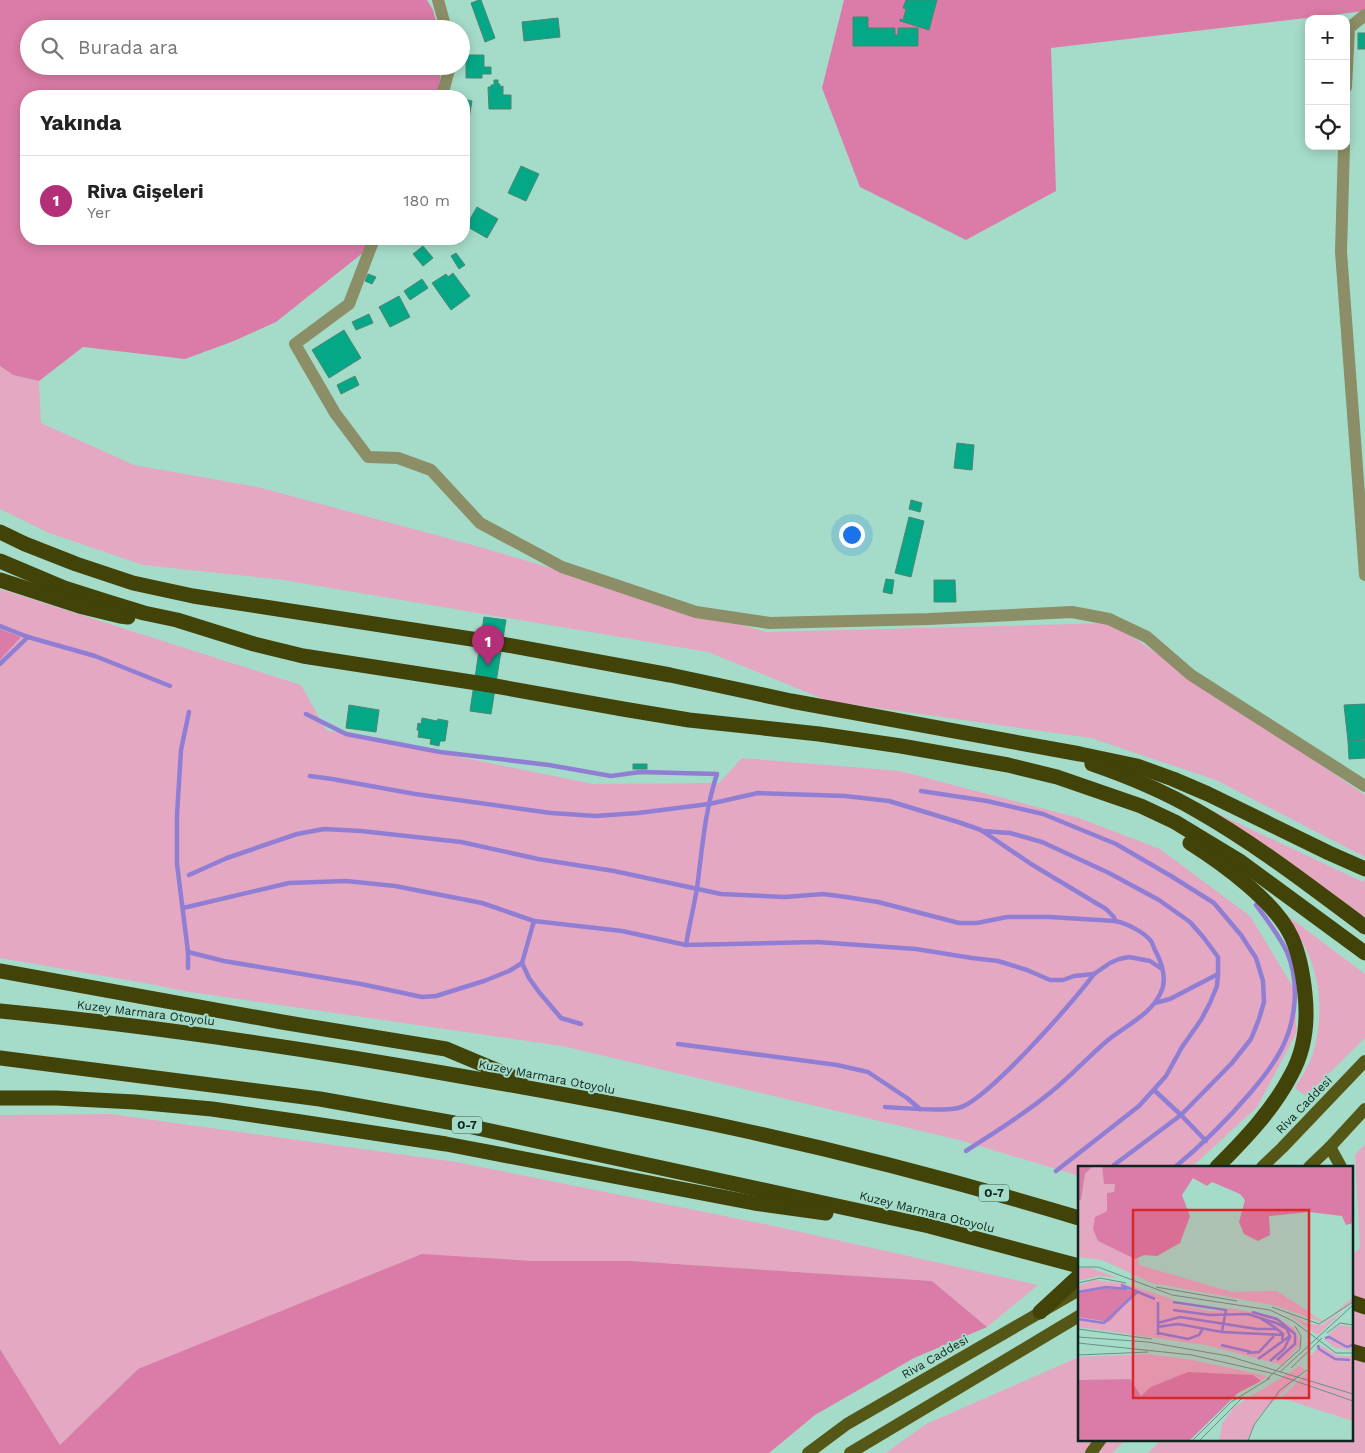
<!DOCTYPE html>
<html lang="tr">
<meta charset="utf-8">
<style>
body{margin:0;font-family:"Work Sans",sans-serif;background:#f2f2f2;color:#222}
.controls{position:absolute;right:15px;top:15px;display:grid;overflow:hidden;border-radius:10px;box-shadow:0 2px 12px #0003}
.controls button{width:45px;height:45px;display:grid;place-items:center;padding:0;border:0;border-bottom:1px solid #e0e0e0;background:#fff;color:#222;font:25px sans-serif}
.you{position:absolute;left:851px;top:534px;width:18px;height:18px;margin:-12px;border:4px solid #fff;border-radius:50%;background:#1a73e8;box-shadow:0 0 0 8px #1a73e833}
.badge{display:grid;place-items:center;width:32px;height:32px;border-radius:50%;background:#b32f77;color:#fff;font-size:16px;font-weight:700}
.pin{position:absolute;translate:-50% -41px;filter:drop-shadow(0 1px 2px #0008)}
.pin::after{content:'';position:absolute;top:26px;width:18px;height:15px;background:inherit;clip-path:polygon(0 0,100% 0,50% 100%)}
.list{margin:0;padding:0;list-style:none}
h2{display:flex;justify-content:space-between;align-items:center;height:65px;margin:0;padding:0 20px;font-size:21px}
h2 small{font-size:16px;font-weight:400;color:#767676}
.list li{display:grid;grid-template-columns:32px 1fr auto;gap:15px;align-items:center;box-sizing:border-box;height:90px;padding:0 20px;border-top:1px solid #e0e0e0}
.list b{display:block;font-size:19px;white-space:nowrap}
.list p{margin:0;font-size:16px;white-space:nowrap;color:#767676}
.list em{font-size:16px;font-style:normal;color:#767676}
.icon{flex:none;width:28px;height:28px;fill:none;stroke:currentColor;stroke-width:2;stroke-linecap:round;stroke-linejoin:round}
.map{position:relative;flex:none;width:1365px;height:1453px;overflow:hidden}
.search{position:absolute;background:#fff;box-shadow:0 2px 12px #0003;left:20px;top:20px;width:450px;height:55px;display:flex;align-items:center;gap:12px;box-sizing:border-box;padding:0 18px;border-radius:28px;color:#767676;font-size:19px}
.panel{position:absolute;background:#fff;box-shadow:0 2px 12px #0003;left:20px;top:90px;width:450px;height:155px;border-radius:20px}
.map>svg:first-child{display:block}
.green{fill:#e5a8c2}
.forest{fill:#da7ca7}
.lines{fill:none;stroke-linecap:round;stroke-linejoin:round}
.stream{stroke:#907ed4;stroke-width:4.5}
.building{fill:#05a886;stroke:#4f8473}
.minor{stroke:#8b8e66;stroke-width:12}
.major{stroke:#545716;stroke-width:12}
.highway{stroke:#414309;stroke-width:15}
.labels{text-anchor:middle;dominant-baseline:central;stroke-width:4;stroke-linejoin:round;paint-order:stroke}
.shield{fill:#a5dcc9;stroke:#3b5b51;stroke-width:1}
.shield-label{font-size:11px;font-weight:bold;fill:#0e241d}
.street-label{font-size:12px;fill:#0e241d;stroke:#a5dcc9}
.inset-river{fill:none;stroke:#907ed4;stroke-width:2.5}
.inset-road{fill:none;stroke:#699284;stroke-width:1}
.view{fill:#d62828;fill-opacity:0.15;stroke:#d62828;stroke-width:2.5}
.inset-edge{fill:none;stroke:#0e241d;stroke-width:2.5}
</style>
<div class="map">
<svg width="1365" height="1453" viewBox="0 0 1365 1453">
<rect width="100%" height="100%" fill="#a5dcc9"/>
<g class="green">
<polygon points="0,366 13,375 39,381 41,423 134,465 258,487 480,547 766,632 1112,623 1365,795 1365,857 1216,780 1091,738 828,701 708,652 283,580 143,565 49,533 0,509"/>
<polygon points="0,589 301,685 326,730 593,784 719,783 742,758 900,771 1079,818 1160,849 1250,916 1293,987 1297,1032 1257,1107 1192,1167 1079,1167 1079,1176 959,1140 562,1046 183,991 150,984 0,958 0,660 21,637 0,629"/>
<polygon points="1210,810 1363,882 1365,879 1365,918 1209,812"/>
<path d="M 1280,910 L 1365,974 L 1365,1038 L 1306,1096 L 1295,1088 C 1302,1076 1310,1064 1314,1050 C 1323,1017 1321,980 1306,949 C 1301,937 1287,923 1279,912 Z"/>
<polygon points="110,1114 456,1162 774,1226 1038,1285 987,1327 932,1281 631,1261 532,1261 138,1369 60,1445 0,1349 0,1115"/>
<polygon points="1365,1144 1365,1453 1148,1453 1162,1439 1351,1439 1351,1256 1360,1248 1355,1155"/>
<polygon points="1079,1357 1079,1439 1127,1439 1112,1453 886,1453 926,1424"/>
</g>
<g class="forest">
<polygon points="0,0 427,0 433,10 438,29 29,29 29,66 441,66 439,92 437,96 26,96 26,239 368,239 364,252 276,322 234,341 185,359 83,347 39,381 13,375 0,366"/>
<polygon points="844,0 1365,0 1365,11 1051,48 1056,191 966,240 860,187 822,88"/>
<polygon points="0,629 21,637 0,660"/>
<polygon points="422,1254 532,1261 631,1261 932,1281 987,1327 914,1358 815,1415 769,1453 0,1453 0,1349 60,1445 138,1369"/>
</g>
<g class="lines">
<g class="stream">
<polyline points="0,626 28,637 95,656 170,686"/>
<polyline points="0,664 28,637"/>
<path d="M 306,714 L 346,734 L 440,752 L 549,765 L 611,776 L 640,772 L 717,774 C 705,810 702,850 697,888 C 694,907 689,926 686,945"/>
<polyline points="310,776 332,779 415,794 522,809 551,813 596,816 638,813 709,804 758,793 845,796 889,801 958,822 981,830 1031,864 1106,909 1114,917 1115,921"/>
<polyline points="921,791 987,801 1043,814 1116,844 1171,876 1214,903 1241,935 1256,958 1263,981 1264,1002 1259,1019 1251,1039 1232,1063 1181,1115 1114,1165"/>
<polyline points="982,831 1010,833 1042,842 1109,873 1159,900 1190,922 1204,938 1218,957 1218,974 1217,986 1210,1003 1201,1020 1182,1047 1166,1076 1139,1106 1056,1171"/>
<path d="M 189,875 L 227,858 L 297,834 L 324,829 L 361,831 L 461,842 L 538,859 L 614,871 L 721,894 L 785,897 L 823,894 L 846,897 L 878,902 L 959,923 L 977,923 L 1007,917 L 1050,917 L 1115,921 C 1126,923 1144,932 1151,941 C 1153,944 1154,949 1156,952 C 1162,963 1167,980 1161,992 C 1152,1014 1125,1026 1108,1040 C 1088,1057 1071,1076 1051,1092 C 1025,1114 995,1132 966,1151"/>
<polyline points="183,908 289,883 346,881 395,886 482,903 534,921 622,931 686,945 817,942 916,949 972,958 998,961 1027,970 1050,980 1063,980 1074,976 1094,974 1110,963 1119,959 1129,957 1150,961 1162,969"/>
<polyline points="188,952 224,961 361,984 422,997 436,996 484,981 509,971 522,963 534,921"/>
<polyline points="522,963 529,978 539,992 561,1018 581,1024"/>
<polyline points="188,968 188,952 177,864 177,815 181,750 189,712"/>
<polyline points="1155,1003 1170,999 1218,974"/>
<polyline points="678,1044 837,1065 868,1072 907,1098 920,1109"/>
<polyline points="1154,1090 1181,1115 1206,1141"/>
<path d="M 885,1107 C 907,1108 937,1112 958,1108 C 985,1103 1076,999 1094,974"/>
<path d="M 1175,1167 C 1203,1144 1228,1119 1251,1092 C 1262,1079 1274,1064 1282,1048 C 1296,1020 1300,982 1287,952 C 1279,935 1267,920 1256,905"/>
</g>
</g>
<g class="building">
<polygon points="479,0 481,0 495,38 485,42 471,3"/>
<polygon points="906,0 937,0 929,30 900,21 900,19 903,20 906,9 903,8"/>
<polygon points="853,17 868,17 868,28 895,28 895,35 898,35 898,28 918,28 918,46 853,46"/>
<polygon points="558,18 560,37 524,41 522,22"/>
<rect x="1358" y="33" width="7" height="16"/>
<polygon points="466,55 484,55 484,67 491,67 491,74 482,74 482,78 466,78"/>
<polygon points="494,80 498,80 498,84 500,84 500,87 503,86 503,95 511,95 511,109 489,109 488,87 491,87 491,85 494,85"/>
<polygon points="464,99 472,101 468,124 464,123"/>
<polygon points="521,166 539,174 526,201 508,193"/>
<polygon points="477,207 498,219 487,238 466,226"/>
<polygon points="423,246 433,258 423,266 413,254"/>
<polygon points="456,253 465,265 459,269 451,256"/>
<polygon points="453,273 470,296 451,310 432,283 446,274 448,277"/>
<polygon points="368,274 376,277 372,284 365,281"/>
<polygon points="422,279 428,288 410,300 404,291"/>
<polygon points="399,296 410,317 390,327 379,307"/>
<polygon points="369,314 373,323 356,330 352,322"/>
<polygon points="344,330 361,358 329,378 312,350"/>
<polygon points="355,376 359,385 341,394 337,385"/>
<polygon points="957,443 974,445 972,470 954,468"/>
<polygon points="911,500 922,503 920,512 909,509"/>
<polygon points="909,517 924,521 911,577 895,573"/>
<polygon points="886,579 894,580 892,594 883,592"/>
<polygon points="934,580 955,580 956,602 934,602"/>
<polygon points="484,617 506,620 491,714 470,711"/>
<polygon points="1365,704 1365,739 1348,741 1344,705"/>
<polygon points="349,705 379,710 376,732 346,728"/>
<polygon points="422,718 437,721 438,719 448,721 445,741 440,741 439,746 430,744 431,739 418,737 419,731 417,730 418,723 421,724"/>
<polygon points="1365,740 1365,758 1349,759 1348,741"/>
<rect x="633" y="764" width="14" height="5"/>
</g>
<g class="lines">
<g class="minor">
<polyline points="438,0 446,29"/>
<polyline points="1346,87 1349,28 1365,15"/>
<polyline points="442,96 450,66"/>
<polyline points="1344,146 1341,252 1365,575"/>
<polyline points="374,239 349,304 295,344 335,413 368,457 398,458 431,470 480,523 562,567 696,612 770,623 929,619 1072,612 1109,619 1147,637 1191,675 1365,786"/>
</g>
<g class="major">
<polyline points="1330,1147 1341,1167"/>
<polyline points="1262,1167 1282,1148 1365,1061"/>
<polyline points="1309,1167 1330,1147 1365,1109"/>
<polyline points="808,1453 847,1424 1079,1290"/>
<polyline points="850,1453 1079,1316"/>
<polyline points="1091,1453 1101,1439"/>
</g>
<g class="highway">
<polyline points="0,532 25,544 76,564 133,583 193,596 491,642 670,675 791,701 1080,754 1137,766 1173,779 1208,794 1329,853 1365,869"/>
<polyline points="0,561 64,588 108,602 144,613 177,620 254,644 303,656 484,684 623,709 689,720 819,734 901,746 1008,765 1057,777 1141,806 1175,822 1241,862 1365,953"/>
<polyline points="0,580 83,607 120,616 128,617"/>
<path d="M 1092,764 C 1127,776 1163,791 1196,810 C 1256,844 1310,886 1365,927"/>
<path d="M 1190,843 C 1223,864 1276,902 1292,938 C 1300,956 1303,974 1305,994 C 1308,1022 1305,1050 1291,1075 C 1273,1110 1244,1140 1217,1167"/>
<polyline points="0,971 282,1022 446,1049 520,1080"/>
<path d="M 0,1011 C 154,1026 307,1049 460,1076 C 552,1092 645,1109 737,1129 C 852,1154 966,1184 1079,1218"/>
<polyline points="0,1058 320,1099 454,1123 929,1226 1079,1266"/>
<polyline points="0,1098 57,1098 135,1102 212,1109 301,1122 446,1144 754,1203 826,1213"/>
<polyline points="1351,1302 1365,1307"/>
<polyline points="1040,1312 1079,1276"/>
<polyline points="1351,1351 1365,1355"/>
</g>
</g>
<g class="labels">
<g class="shield">
<rect x="452" y="1116.5" width="30" height="17" rx="4"/>
<rect x="979" y="1184.5" width="30" height="17" rx="4"/>
</g>
<g class="shield-label">
<text x="467" y="1125">O-7</text>
<text x="994" y="1193">O-7</text>
</g>
<g class="street-label">
<text transform="translate(146 1013) rotate(7)">Kuzey Marmara Otoyolu</text>
<text transform="translate(547 1077) rotate(11)">Kuzey Marmara Otoyolu</text>
<text transform="translate(1304 1105) rotate(-46)">Riva Caddesi</text>
<text transform="translate(927 1212) rotate(14)">Kuzey Marmara Otoyolu</text>
<text transform="translate(935 1357) rotate(-30)">Riva Caddesi</text>
</g>
</g>
<g transform="translate(1078 1166)">
<rect width="275" height="275" fill="#a5dcc9"/>
<path d="M 15,0 L 24,0 L 26,17 L 37,18 L 36,26 L 29,27 L 29,45 L 20,75 L 60,93 L 61,99 L 154,126 L 199,125 L 246,156 L 275,131 L 275,135 L 246,157 L 196,139 L 74,117 L 24,94 L 0,91 L 0,34 L 3,34 L 7,8 ZM 0,102 L 13,102 L 40,112 L 21,110 L 0,115 ZM 16,114 L 44,117 L 94,133 L 97,138 L 132,145 L 148,145 L 151,142 L 194,150 L 216,162 L 223,177 L 204,199 L 128,179 L 0,161 L 0,151 L 31,156 L 48,123 L 0,126 L 0,120 ZM 264,146 L 240,169 L 211,149 L 231,158 L 244,159 ZM 261,159 L 275,161 L 275,182 L 272,184 L 257,182 L 246,173 ZM 242,179 L 260,190 L 275,190 L 275,255 L 203,232 L 231,205 L 230,193 ZM 69,188 L 114,194 L 189,210 L 183,215 L 175,209 L 124,207 L 63,231 L 52,213 L 0,214 L 0,191 ZM 222,200 L 227,204 L 181,250 L 169,275 L 141,275 L 144,258 L 156,241 Z" fill="#e5a8c2"/>
<path d="M 0,0 L 15,0 L 7,8 L 3,34 L 0,34 ZM 24,0 L 275,0 L 275,57 L 268,59 L 264,50 L 231,46 L 191,50 L 192,69 L 180,75 L 166,68 L 161,56 L 167,34 L 162,28 L 134,16 L 129,20 L 115,12 L 104,29 L 112,50 L 102,77 L 79,90 L 66,89 L 57,93 L 20,75 L 15,63 L 17,51 L 29,45 L 29,27 L 36,26 L 37,18 L 26,18 ZM 36,121 L 58,126 L 31,156 L 0,151 L 0,126 ZM 110,206 L 175,209 L 183,215 L 160,227 L 111,275 L 0,275 L 0,214 L 52,213 L 63,230 L 73,221 Z" fill="#da7ca7"/>
<path class="inset-river" d="M 43,119 L 77,133M 0,126 L 28,121 L 49,123M 95,136 L 148,144 L 144,165M 95,144 L 132,149 L 170,148 L 198,157 L 209,163 L 212,171 L 206,183 L 192,195M 174,146 L 199,153 L 217,168 L 217,178 L 199,194M 182,152 L 198,162M 0,153 L 26,157 L 59,126M 80,157 L 102,151 L 179,163 L 199,163 L 205,168 L 204,174M 79,161 L 100,158 L 144,166 L 205,169M 80,167 L 110,173 L 121,169 L 124,164M 80,169 L 80,136M 247,172 L 251,171 L 269,181 L 275,179M 143,179 L 173,186M 240,179 L 241,183 L 257,193 L 272,194M 169,187 L 181,186 L 196,170M 180,193 L 212,170"/>
<path class="inset-road" d="M 0,101 L 20,101 L 94,129 L 192,144 L 215,155 L 258,187 L 275,187M 0,117 L 22,112 L 48,117M 78,121 L 159,135M 194,141 L 241,158 L 275,136M 0,163 L 74,173M 249,167 L 262,157 L 275,159M 0,171 L 70,176 L 150,190 L 275,228M 0,177 L 114,189 L 197,208 L 275,235M 0,189 L 70,186M 213,202 L 244,172M 202,206 L 275,139M 189,213 L 222,183 L 223,170 L 217,160M 114,275 L 153,236 L 192,212M 121,275 L 163,233M 170,275 L 176,259 L 202,224 L 229,204"/>
<path class="view" d="M 55,44 L 231,44 L 231,232 L 55,232 Z"/>
<rect width="275" height="275" class="inset-edge"/>
</g>
</svg>
<div class="controls">
<button>+</button>
<button>−</button>
<button><svg class="icon" aria-label="locate" viewBox="0 0 24 24"><circle cx="12" cy="12" r="6"/><path d="M12 2v4M12 18v4M2 12h4M18 12h4"/></svg></button>
</div>
<div class="you"></div>
<div class="pin badge" style="left:488px;top:666px">1</div>
<div class="search"><svg class="icon" aria-label="search" viewBox="0 0 24 24"><circle cx="10" cy="10" r="6"/><path d="M15 15l6 6"/></svg>Burada ara</div>
<section class="panel">
<h2>Yakında<small></small></h2>
<ul class="list">
<li><span class="badge">1</span><div><b>Riva Gişeleri</b><p>Yer</p></div><em>180 m</em></li>
</ul>
</section>
</div>
